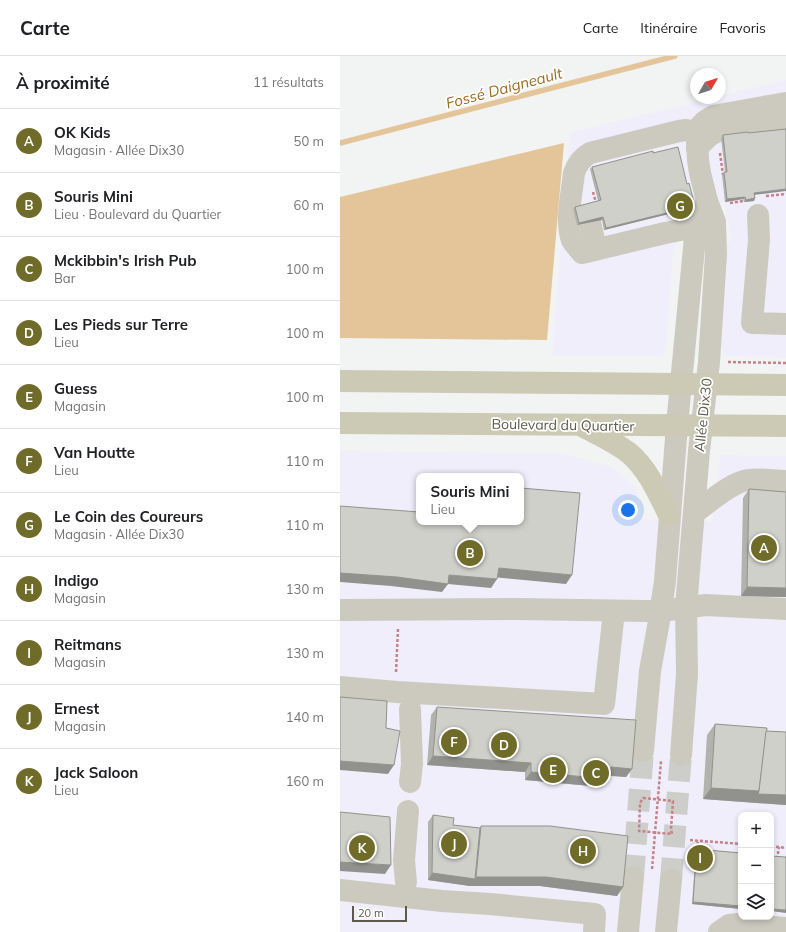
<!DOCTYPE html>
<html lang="fr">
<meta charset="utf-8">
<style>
body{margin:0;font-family:Mulish,sans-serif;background:#f2f2f2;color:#202124}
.controls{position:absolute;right:12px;bottom:12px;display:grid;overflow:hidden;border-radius:8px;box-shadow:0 2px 6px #0003}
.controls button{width:36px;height:36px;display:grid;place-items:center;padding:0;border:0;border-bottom:1px solid #e0e0e0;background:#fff;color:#202124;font:20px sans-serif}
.compass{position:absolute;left:350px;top:12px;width:36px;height:36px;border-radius:50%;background:#fff;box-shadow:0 2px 6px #0003;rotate:51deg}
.scale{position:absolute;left:12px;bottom:10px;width:55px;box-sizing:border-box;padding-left:4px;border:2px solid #5d5a4b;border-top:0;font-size:11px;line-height:14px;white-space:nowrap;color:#5d5a4b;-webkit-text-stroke:3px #fff;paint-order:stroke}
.you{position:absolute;left:288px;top:454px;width:14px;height:14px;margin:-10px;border:3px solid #fff;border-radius:50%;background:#1a73e8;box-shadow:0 0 0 6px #1a73e833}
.badge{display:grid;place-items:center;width:26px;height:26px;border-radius:50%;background:#6f6c29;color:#fff;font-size:13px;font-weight:700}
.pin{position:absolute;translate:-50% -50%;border:2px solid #fff;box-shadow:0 1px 4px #0006}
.popup{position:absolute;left:76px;top:417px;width:108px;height:52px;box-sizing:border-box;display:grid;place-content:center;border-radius:8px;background:#fff;filter:drop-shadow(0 1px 3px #0005);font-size:13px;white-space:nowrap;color:#757577}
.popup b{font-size:15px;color:#202124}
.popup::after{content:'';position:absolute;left:50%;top:100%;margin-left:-8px;border:8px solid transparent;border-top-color:#fff}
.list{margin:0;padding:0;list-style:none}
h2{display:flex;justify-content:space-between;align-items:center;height:52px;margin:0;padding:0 16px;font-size:17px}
h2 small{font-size:13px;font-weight:400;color:#757577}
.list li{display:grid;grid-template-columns:26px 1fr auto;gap:12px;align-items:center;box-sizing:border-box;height:64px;padding:0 16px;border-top:1px solid #e0e0e0}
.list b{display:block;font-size:15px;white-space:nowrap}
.list p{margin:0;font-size:13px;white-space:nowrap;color:#757577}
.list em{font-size:13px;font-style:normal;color:#757577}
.icon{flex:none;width:22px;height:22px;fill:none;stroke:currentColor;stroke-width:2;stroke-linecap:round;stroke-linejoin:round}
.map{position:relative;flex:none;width:446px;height:876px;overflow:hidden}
header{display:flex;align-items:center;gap:24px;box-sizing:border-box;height:56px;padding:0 20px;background:#fff;border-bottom:1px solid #e0e0e0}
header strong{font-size:19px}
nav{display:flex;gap:22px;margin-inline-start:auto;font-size:14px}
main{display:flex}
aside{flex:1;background:#fff}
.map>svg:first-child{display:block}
.commercial{fill:#f0eefb;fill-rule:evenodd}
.water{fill:#e3c599}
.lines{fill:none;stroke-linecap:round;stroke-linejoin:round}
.stream{stroke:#e3c599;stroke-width:5.5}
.minor-tunnel{stroke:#cdcdc9;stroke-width:22;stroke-dasharray:22 11;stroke-linecap:butt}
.path{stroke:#c58289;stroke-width:2.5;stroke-dasharray:3 2;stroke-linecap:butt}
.minor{stroke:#cccabf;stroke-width:22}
.major{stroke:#cccab5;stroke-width:22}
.wall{fill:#b2b3ad}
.shaded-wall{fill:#91928d}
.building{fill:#cfd0c9;stroke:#91928d}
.labels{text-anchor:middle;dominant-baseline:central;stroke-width:3.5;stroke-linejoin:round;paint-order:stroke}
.street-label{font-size:14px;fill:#5d5a4b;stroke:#fff}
.water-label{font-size:15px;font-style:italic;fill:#9d6a1e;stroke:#fff}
</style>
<header>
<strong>Carte</strong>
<nav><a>Carte</a><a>Itinéraire</a><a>Favoris</a></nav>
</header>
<main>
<aside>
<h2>À proximité<small>11 résultats</small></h2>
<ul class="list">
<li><span class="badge">A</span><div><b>OK Kids</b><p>Magasin · Allée Dix30</p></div><em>50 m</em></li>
<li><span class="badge">B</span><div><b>Souris Mini</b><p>Lieu · Boulevard du Quartier</p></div><em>60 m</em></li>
<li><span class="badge">C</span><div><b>Mckibbin's Irish Pub</b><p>Bar</p></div><em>100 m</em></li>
<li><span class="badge">D</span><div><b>Les Pieds sur Terre</b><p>Lieu</p></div><em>100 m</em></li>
<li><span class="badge">E</span><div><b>Guess</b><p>Magasin</p></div><em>100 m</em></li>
<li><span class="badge">F</span><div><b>Van Houtte</b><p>Lieu</p></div><em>110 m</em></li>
<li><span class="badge">G</span><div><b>Le Coin des Coureurs</b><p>Magasin · Allée Dix30</p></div><em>110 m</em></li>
<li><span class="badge">H</span><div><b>Indigo</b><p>Magasin</p></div><em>130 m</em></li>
<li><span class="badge">I</span><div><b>Reitmans</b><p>Magasin</p></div><em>130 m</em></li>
<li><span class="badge">J</span><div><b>Ernest</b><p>Magasin</p></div><em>140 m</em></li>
<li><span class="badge">K</span><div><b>Jack Saloon</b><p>Lieu</p></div><em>160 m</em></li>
</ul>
</aside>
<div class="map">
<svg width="446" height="876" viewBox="0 0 446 876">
<rect width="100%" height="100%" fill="#f2f3f3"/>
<g class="commercial">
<polygon points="446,24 446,301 386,300 382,292 380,284 386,191 388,187 391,184 384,146 353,154 334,193 333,197 326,289 325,296 321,300 212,300 230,77 374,42 380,42 380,40"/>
<path d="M 0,395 L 224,398 L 273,411 L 297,433 L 297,463 L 372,466 L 381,399 L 446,400 L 446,876 L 0,876 ZM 79,420 L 181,420 L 181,466 L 79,466 ZM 401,759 L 431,759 L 431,861 L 401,861 Z"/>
</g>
<polygon class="water" points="224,87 207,284 0,282 0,141"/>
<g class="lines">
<polyline class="stream" points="0,87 335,0"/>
<g class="minor-tunnel">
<polyline points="293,821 303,695"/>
<polyline points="331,824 341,699"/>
</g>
<g class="path">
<polyline points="380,97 383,119"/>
<polyline points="253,136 256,147 255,148"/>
<polyline points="426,140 446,138"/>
<polyline points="390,147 403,145"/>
<polyline points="388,306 446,307"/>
<polyline points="56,616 58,573"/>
<polygon points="303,742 333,745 331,773 332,778 299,775 300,747"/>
<polyline points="350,784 401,788"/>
<polyline points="431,790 446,792"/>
<polyline points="350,797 357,797 358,784"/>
<polyline points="437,803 439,791"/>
<polyline points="312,813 321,705"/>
</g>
<g class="minor">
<polyline points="357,92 369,80 378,75 446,67"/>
<polyline points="418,159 419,184 412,267 446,268"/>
<polyline points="250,166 256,193"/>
<path d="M 356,171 L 325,177 L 242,197 C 239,193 235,189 232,184 C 225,167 232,136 234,117 C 237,108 241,102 250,97 L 339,75 L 346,74 L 358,76"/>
<path d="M 355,456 C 370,446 390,427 408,424 C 419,422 434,425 446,425"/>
<polyline points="0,554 177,553 306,555 321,555 366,549 446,553"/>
<polyline points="0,631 57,636 264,648 274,555"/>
<polyline points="303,695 310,615 319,565 325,525 337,369 356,171 367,145"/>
<polyline points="341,699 347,618 346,551 359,395 369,306 376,198 375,166 367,145 360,117 358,104 357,83 358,76 360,70 365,65 373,60 446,47"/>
<polyline points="70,726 72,708 70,653"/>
<polyline points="66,826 64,804 68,755"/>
<polyline points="0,834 102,845 150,848 255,858 254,876"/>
<polyline points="288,876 293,821"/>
<polyline points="326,876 331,824"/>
<polyline points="379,876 389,869 398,868 446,872"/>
</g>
<g class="major">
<polyline points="0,325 446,329"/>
<polyline points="0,367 446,370"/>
<path d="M 244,371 C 259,379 275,386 289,397 C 308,413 318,437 329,459"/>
</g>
</g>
<g class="wall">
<polygon points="383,79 415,139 414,145 404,146 403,143 385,146 382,119 384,116 385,116 381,82"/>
<polygon points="313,97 347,128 355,150 353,152 264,174 262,164 237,169 233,153 235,151 258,145 250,113 252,111"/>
<polygon points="409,433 446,541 401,540 403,442"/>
<polygon points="97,651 292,713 286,721 269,720 268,723 262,731 185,724 185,716 87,709 91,659"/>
<polygon points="375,668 426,675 446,676 446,749 363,743 367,679"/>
<polygon points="93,759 113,769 140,772 141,770 283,831 277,840 200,830 130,830 88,824 88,766"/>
<polygon points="367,794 401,797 401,853 352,848 355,805 351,805 351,801 353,799"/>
</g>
<g class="shaded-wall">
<polygon points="446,133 446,135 413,139 414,137"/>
<polygon points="405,141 403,143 385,146 387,143"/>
<polygon points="415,142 414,145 404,146 406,144"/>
<polygon points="355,150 353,152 264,174 266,172"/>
<polygon points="263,161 262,164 237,169 239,167"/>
<polygon points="159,512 232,519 226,528 153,521"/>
<polygon points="0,517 109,519 157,523 151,532 108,528 102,536 51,530 0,526"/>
<polygon points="407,531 446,532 446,541 401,540"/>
<polygon points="93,700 191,707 185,716 87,709"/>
<polygon points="0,705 54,709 48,718 0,714"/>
<polygon points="271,711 292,713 286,721 264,719"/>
<polygon points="191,716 268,723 262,731 185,724"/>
<polygon points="371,732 419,735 446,739 446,749 363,743"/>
<polygon points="353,802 356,803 355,805 351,805"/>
<polygon points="0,806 51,809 45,818 0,815"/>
<polygon points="92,817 135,823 136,821 206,821 283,831 277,840 200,830 130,830 88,824"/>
<polygon points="353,846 401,850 401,853 352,848"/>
<polygon points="431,853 446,854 446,857 431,855"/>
</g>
<g class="building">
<polygon points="446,73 446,133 414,137 415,142 406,144 405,141 387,143 384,116 387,116 383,79 408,76 408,77"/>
<polygon points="338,91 347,128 349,127 355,150 266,172 263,161 239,167 235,151 261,144 252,111 313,95 313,97"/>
<polygon points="181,432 240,437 232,519 159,512 157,523 109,519 108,528 57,521 0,517 0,450 79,456 79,466 181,466"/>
<polygon points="409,433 446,436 446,532 407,531"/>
<polygon points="0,641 47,645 46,672 60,675 54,709 0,705"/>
<polygon points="97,651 296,664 292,713 271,711 268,723 191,716 191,707 93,700"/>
<polygon points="375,668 427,672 419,735 371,732"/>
<polygon points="426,675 446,676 446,739 418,738 419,735"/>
<polygon points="0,756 50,761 51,809 0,806"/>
<polygon points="93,759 114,762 113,769 140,772 135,823 92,817"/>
<polygon points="141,770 210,770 288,780 283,831 206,821 136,821"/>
<polygon points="363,790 368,790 367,794 401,797 401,850 353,846 356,803 353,802 353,799"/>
<polygon points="431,800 446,801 446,854 431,853"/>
</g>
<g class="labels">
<g class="street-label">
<text transform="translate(363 359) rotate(-84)">Allée Dix30</text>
<text transform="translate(223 369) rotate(1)">Boulevard du Quartier</text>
</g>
<g class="water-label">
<text transform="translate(164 32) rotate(-15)">Fossé Daigneault</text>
</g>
</g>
</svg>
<div class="controls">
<button>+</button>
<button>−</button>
<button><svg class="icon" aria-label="layers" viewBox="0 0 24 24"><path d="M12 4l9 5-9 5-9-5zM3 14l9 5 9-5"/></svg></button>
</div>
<svg class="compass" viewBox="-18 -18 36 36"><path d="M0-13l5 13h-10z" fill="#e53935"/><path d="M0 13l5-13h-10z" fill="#757577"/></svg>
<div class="scale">20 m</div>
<div class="you"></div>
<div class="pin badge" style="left:424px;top:492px">A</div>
<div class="pin badge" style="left:130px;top:497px">B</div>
<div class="popup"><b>Souris Mini</b>Lieu</div>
<div class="pin badge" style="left:256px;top:717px">C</div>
<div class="pin badge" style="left:164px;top:689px">D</div>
<div class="pin badge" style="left:213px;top:714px">E</div>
<div class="pin badge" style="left:114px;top:686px">F</div>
<div class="pin badge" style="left:340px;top:150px">G</div>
<div class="pin badge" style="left:243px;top:795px">H</div>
<div class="pin badge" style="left:360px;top:802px">I</div>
<div class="pin badge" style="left:114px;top:788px">J</div>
<div class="pin badge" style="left:22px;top:792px">K</div>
</div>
</main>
